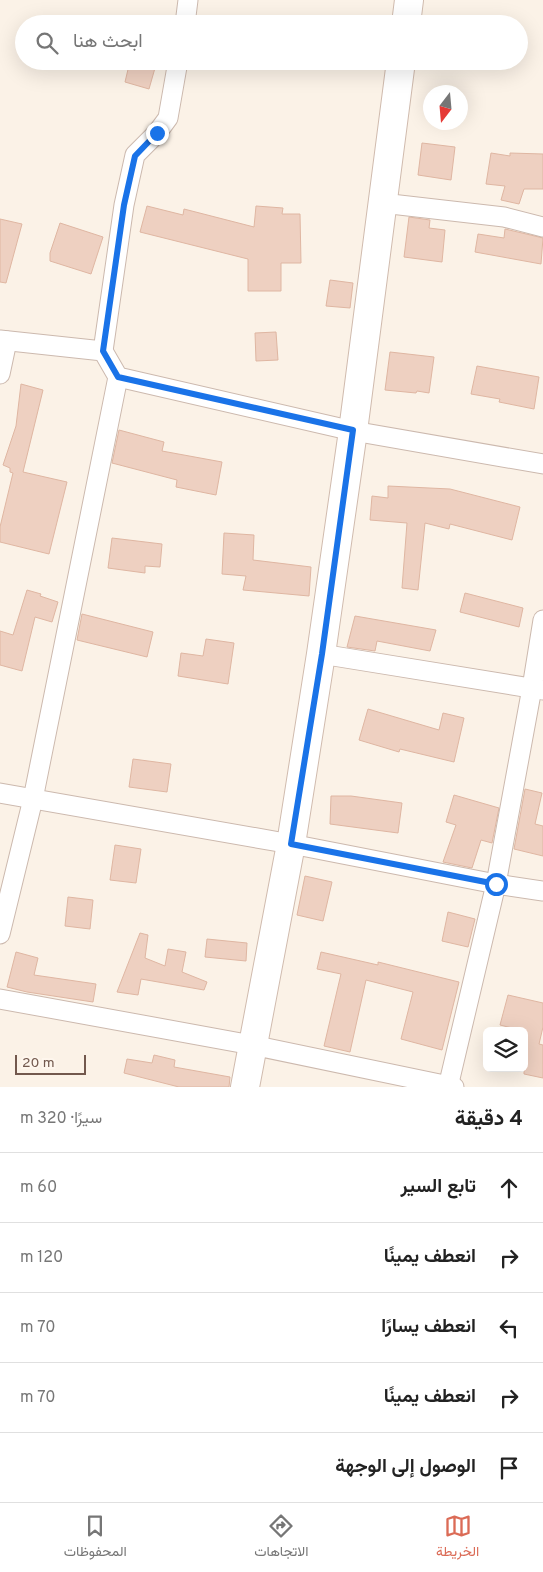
<!DOCTYPE html>
<html lang="ar">
<meta charset="utf-8">
<style>
body{margin:0;font-family:Overpass,Vazirmatn,sans-serif;background:#f2f2f2;color:#222;direction:rtl}
.controls{position:absolute;right:15px;bottom:15px;display:grid;overflow:hidden;border-radius:8px;box-shadow:0 5px 20px #0002}
.controls button{width:45px;height:45px;display:grid;place-items:center;padding:0;border:0;border-bottom:1px solid #e0e0e0;background:#fff;color:#222;font:25px sans-serif}
.compass{position:absolute;left:423px;top:85px;width:45px;height:45px;border-radius:50%;background:#fff;box-shadow:0 5px 20px #0002;rotate:196deg}
.scale{position:absolute;left:15px;bottom:12px;width:71px;box-sizing:border-box;padding-left:5px;border:2px solid #72584d;border-top:0;font-size:14px;line-height:18px;white-space:nowrap;color:#72584d;-webkit-text-stroke:4px #fef6ed;paint-order:stroke}
.stop{position:absolute;width:15px;height:15px;margin:-11px;border:4px solid #1a73e8;border-radius:50%;background:#fff}
.stop.end{background:#1a73e8;border-color:#fff;box-shadow:0 1px 5px #0008}
.list{margin:0;padding:0;list-style:none}
h2{display:flex;justify-content:space-between;align-items:center;height:65px;margin:0;padding:0 20px;font-size:21px}
h2 small{font-size:16px;font-weight:400;color:#767676}
.list li{display:grid;grid-template-columns:32px 1fr auto;gap:15px;align-items:center;box-sizing:border-box;height:70px;padding:0 20px;border-top:1px solid #e0e0e0}
.list b{display:block;font-size:19px;white-space:nowrap}
.list em{font-size:16px;font-style:normal;color:#767676}
.icon{flex:none;width:28px;height:28px;fill:none;stroke:currentColor;stroke-width:2;stroke-linecap:round;stroke-linejoin:round}
.map{position:relative;flex:none;width:543px;height:1087px;overflow:hidden;direction:ltr}
.search{position:absolute;background:#fff;box-shadow:0 5px 20px #0002;left:15px;right:15px;top:15px;height:55px;display:flex;align-items:center;gap:12px;box-sizing:border-box;padding:0 18px;border-radius:28px;color:#767676;font-size:19px}
.sheet{height:415px;background:#fff}
nav{display:flex;justify-content:space-around;align-items:center;box-sizing:border-box;height:70px;border-top:1px solid #e0e0e0;background:#fff;font-size:14px;color:#767676}
nav a{display:grid;justify-items:center;gap:2px}
nav .on{color:#db6b56}
.map>svg:first-child{display:block}
.building{fill:#eed0c1;stroke:#dfb6a2}
.lines{fill:none;stroke-linecap:round;stroke-linejoin:round}
.minor-casing{stroke:#ccb9ae;stroke-width:21}
.secondary-casing{stroke:#d0bbae;stroke-width:30}
.minor{stroke:#fff;stroke-width:19}
.secondary{stroke:#fff;stroke-width:28}
.route{stroke:#1a73e8;stroke-width:6}
</style>
<div class="map">
<svg width="543" height="1087" viewBox="0 0 543 1087">
<rect width="100%" height="100%" fill="#fbf2e7"/>
<g class="building">
<polygon points="130,61 157,61 149,89 125,82"/>
<polygon points="422,143 455,147 451,180 418,175"/>
<polygon points="491,153 510,156 510,153 543,154 543,189 524,189 519,204 501,200 505,186 486,184"/>
<polygon points="147,206 183,215 184,209 254,227 256,206 283,208 282,214 300,214 301,263 281,263 281,291 248,291 248,259 140,232"/>
<polygon points="409,217 430,220 429,228 445,230 442,262 404,257"/>
<polygon points="0,219 22,224 6,283 0,282"/>
<polygon points="60,223 103,237 91,274 50,261 50,253"/>
<polygon points="505,229 543,238 541,264 475,252 478,234 504,238"/>
<polygon points="330,280 353,283 350,308 326,306"/>
<polygon points="276,332 278,360 256,361 255,333"/>
<polygon points="390,352 434,357 429,393 417,391 416,393 385,390"/>
<polygon points="477,366 539,377 534,409 499,402 500,399 471,394"/>
<polygon points="21,384 43,390 23,472 67,482 49,554 0,542 0,527 13,473 10,472 10,468 3,465 16,426"/>
<polygon points="119,430 164,442 162,451 222,462 216,495 176,487 177,480 112,463"/>
<polygon points="388,486 450,489 520,507 512,540 450,524 449,529 425,523 418,590 402,588 407,523 370,520 372,496 388,498"/>
<polygon points="224,533 254,535 253,560 311,567 309,596 243,590 246,576 222,574"/>
<polygon points="112,538 162,544 160,567 145,566 145,573 108,568"/>
<polygon points="27,590 41,594 40,596 58,602 52,622 35,617 22,671 0,665 0,631 13,635"/>
<polygon points="465,593 523,608 519,627 460,612"/>
<polygon points="82,614 153,632 147,657 77,640"/>
<polygon points="355,616 436,630 430,651 377,641 375,651 347,647"/>
<polygon points="206,639 234,643 228,684 178,676 181,653 203,656"/>
<polygon points="368,709 439,730 443,713 464,718 454,762 400,749 399,752 359,740"/>
<polygon points="133,759 171,764 167,792 129,787"/>
<polygon points="525,789 542,793 535,824 543,826 543,856 514,849"/>
<polygon points="454,795 499,808 492,843 481,840 472,868 443,862 456,825 446,822"/>
<polygon points="331,796 351,796 402,803 398,833 330,824"/>
<polygon points="115,845 141,849 136,883 110,880"/>
<polygon points="305,876 332,882 323,921 297,915"/>
<polygon points="68,897 93,900 90,929 65,926"/>
<polygon points="448,912 475,919 468,947 442,941"/>
<polygon points="140,933 148,935 145,958 165,966 168,949 186,952 182,972 207,982 204,990 141,979 138,995 117,992"/>
<polygon points="207,939 247,943 246,961 205,957"/>
<polygon points="16,952 38,958 34,975 96,984 93,1002 27,992 7,987"/>
<polygon points="321,952 378,965 378,962 459,982 442,1050 401,1039 413,992 366,980 350,1052 324,1046 341,974 317,969"/>
<polygon points="508,995 543,1003 543,1027 539,1044 543,1045 543,1078 524,1074 524,1031 500,1025"/>
<polygon points="154,1055 175,1060 174,1067 230,1077 229,1087 179,1087 124,1073 127,1059 152,1063"/>
</g>
<g class="lines">
<g class="minor-casing">
<g id="minor">
<polyline points="185,24 188,0"/>
<polyline points="382,203 504,217 543,227"/>
<polyline points="0,340 103,351 118,377 353,431 543,464"/>
<polyline points="103,351 124,205 135,155 157,133 168,118 178,61"/>
<polyline points="0,374 7,341"/>
<polyline points="321,654 543,690"/>
<polyline points="0,793 291,844 496,884 543,891"/>
<polyline points="0,934 33,799 118,377"/>
<polyline points="0,999 252,1045 454,1087"/>
<polyline points="448,1087 496,884 532,688 543,620"/>
</g>
</g>
<g class="secondary-casing">
<g id="secondary">
<polyline points="406,24 409,0"/>
<polyline points="245,1087 291,844 321,654 353,431 401,61"/>
</g>
</g>
<use href="#minor" class="minor"/>
<use href="#secondary" class="secondary"/>
</g>
<g class="lines">
<polyline class="route" points="157,133 135,156 124,205 103,351 118,377 353,430 322,654 291,844 496,884"/>
</g>
</svg>
<div class="controls">
<button><svg class="icon" aria-label="layers" viewBox="0 0 24 24"><path d="M12 4l9 5-9 5-9-5zM3 14l9 5 9-5"/></svg></button>
</div>
<svg class="compass" viewBox="-18 -18 36 36"><path d="M0-13l5 13h-10z" fill="#e53935"/><path d="M0 13l5-13h-10z" fill="#767676"/></svg>
<div class="scale">20 m</div>
<div class="stop" style="left:496px;top:884px"></div>
<div class="stop end" style="left:157px;top:133px"></div>
<div class="search"><svg class="icon" aria-label="search" viewBox="0 0 24 24"><circle cx="10" cy="10" r="6"/><path d="M15 15l6 6"/></svg>ابحث هنا</div>
</div>
<section class="sheet">
<h2>4 دقيقة<small>سيرًا · 320 m</small></h2>
<ul class="list">
<li><svg class="icon" aria-label="ahead" viewBox="0 0 24 24"><path d="M12 20V5M6 11l6-6 6 6"/></svg><div><b>تابع السير</b></div><em>60 m</em></li>
<li><svg class="icon" aria-label="right" viewBox="0 0 24 24"><path d="M7 20v-9h11M14 6l5 5-5 5"/></svg><div><b>انعطف يمينًا</b></div><em>120 m</em></li>
<li><svg class="icon" aria-label="left" viewBox="0 0 24 24"><path d="M17 20v-9H6M10 6l-5 5 5 5"/></svg><div><b>انعطف يسارًا</b></div><em>70 m</em></li>
<li><svg class="icon" aria-label="right" viewBox="0 0 24 24"><path d="M7 20v-9h11M14 6l5 5-5 5"/></svg><div><b>انعطف يمينًا</b></div><em>70 m</em></li>
<li><svg class="icon" aria-label="arrive" viewBox="0 0 24 24"><path d="M6 21V4h12l-3 4 3 4H6"/></svg><div><b>الوصول إلى الوجهة</b></div></li>
</ul>
</section>
<nav>
<a class="on"><svg class="icon" aria-label="map" viewBox="0 0 24 24"><path d="M3 6l6-2 6 2 6-2v14l-6 2-6-2-6 2zM9 4v14M15 6v14"/></svg>الخريطة</a>
<a><svg class="icon" aria-label="directions" viewBox="0 0 24 24"><path d="M12 3l9 9-9 9-9-9zM9 14v-3h6M13 9l2 2-2 2"/></svg>الاتجاهات</a>
<a><svg class="icon" aria-label="saved" viewBox="0 0 24 24"><path d="M7 4h10v16l-5-4-5 4z"/></svg>المحفوظات</a>
</nav>
